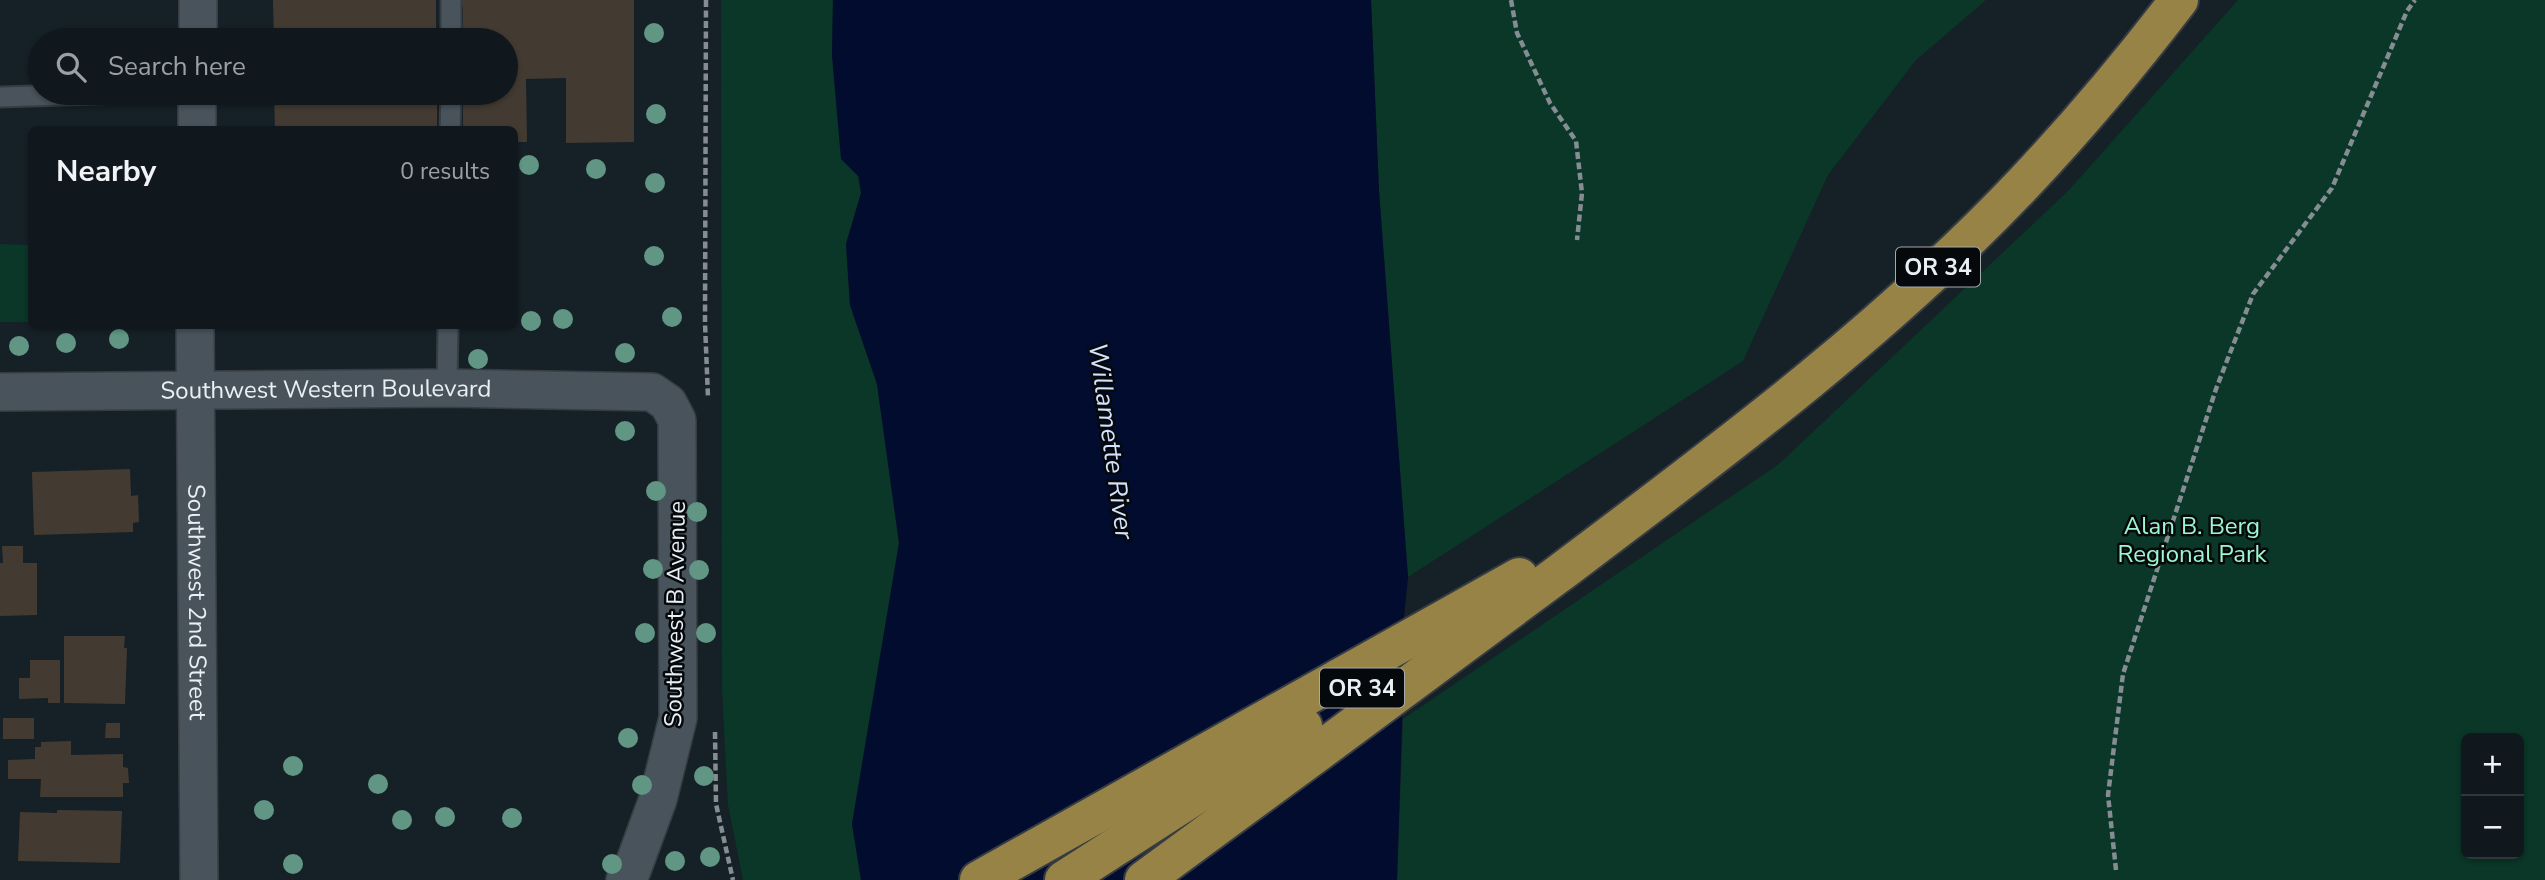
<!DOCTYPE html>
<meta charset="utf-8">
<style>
body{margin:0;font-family:"Nunito Sans",sans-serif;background:#192126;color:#f1f3f6}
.controls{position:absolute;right:21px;bottom:21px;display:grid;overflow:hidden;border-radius:10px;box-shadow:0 2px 5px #0004}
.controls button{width:63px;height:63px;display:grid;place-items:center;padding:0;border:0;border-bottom:2px solid #30373b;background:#10181d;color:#f1f3f6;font:35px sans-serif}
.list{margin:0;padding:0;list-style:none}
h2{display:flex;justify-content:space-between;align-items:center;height:91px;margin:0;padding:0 28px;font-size:30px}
h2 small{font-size:23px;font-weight:400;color:#9ca0a4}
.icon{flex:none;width:38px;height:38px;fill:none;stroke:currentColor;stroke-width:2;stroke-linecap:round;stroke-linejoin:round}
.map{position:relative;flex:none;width:2545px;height:880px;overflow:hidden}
.search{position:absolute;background:#10181d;box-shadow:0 2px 5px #0004;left:28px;top:28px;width:490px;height:77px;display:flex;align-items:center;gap:18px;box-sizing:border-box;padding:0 24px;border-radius:38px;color:#9ca0a4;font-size:26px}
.panel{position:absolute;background:#10181d;box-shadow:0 2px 5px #0004;left:28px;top:126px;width:490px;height:203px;border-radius:10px}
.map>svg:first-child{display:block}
.green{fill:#0a3727;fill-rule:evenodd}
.water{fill:#020c2f}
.building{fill:#433b32}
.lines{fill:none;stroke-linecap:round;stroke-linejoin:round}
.service-casing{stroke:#363c42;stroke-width:23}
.minor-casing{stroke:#363c42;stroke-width:40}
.trunk-casing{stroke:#363c42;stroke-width:42}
.path{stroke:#858d93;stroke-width:4.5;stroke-dasharray:7 3.5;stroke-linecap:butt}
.service{stroke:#48535b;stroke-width:19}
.minor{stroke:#48535b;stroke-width:37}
.trunk{stroke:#978346;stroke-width:38}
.tree{fill:#609683}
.labels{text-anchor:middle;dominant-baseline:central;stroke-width:5;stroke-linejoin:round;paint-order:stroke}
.shield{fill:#06090c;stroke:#a5aaae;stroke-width:2}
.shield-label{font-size:23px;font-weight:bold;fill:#e9eff4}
.street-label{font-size:24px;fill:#e9eff4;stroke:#06090c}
.park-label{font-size:24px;fill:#9cf6ce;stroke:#06090c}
.water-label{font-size:26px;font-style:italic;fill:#d4e2fe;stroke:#06090c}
</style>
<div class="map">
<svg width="2545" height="880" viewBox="0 0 2545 880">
<rect width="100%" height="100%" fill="#162027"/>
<g class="green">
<polygon points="721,0 833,0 832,56 861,193 846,244 850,305 877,384 899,543 852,824 861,880 743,880 728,805 722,690"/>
<polygon points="1371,0 1986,0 1916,60 1828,175 1743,361 1408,577 1379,191"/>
<path d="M 2238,0 L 2545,0 L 2545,880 L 1397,880 L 1403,719 L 1779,464 L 2069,190 ZM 2466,738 L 2519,738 L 2519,854 L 2466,854 Z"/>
<polygon points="0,244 31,245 31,322 0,322"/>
</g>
<polygon class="water" points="833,0 1371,0 1379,191 1408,577 1400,657 1403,695 1397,880 861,880 852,824 899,543 877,384 850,305 846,244 861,193 859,177 841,159 832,56"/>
<g class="building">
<polygon points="273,0 436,0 436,40 274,40"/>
<polygon points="452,0 634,0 634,142 566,143 566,78 526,79 527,142 514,142 514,130 463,130 463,93 506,93 506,40 463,40 463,7 452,8"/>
<polygon points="274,93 437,93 437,130 275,130"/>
<polygon points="130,469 131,496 138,495 139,522 133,523 133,532 34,535 32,472"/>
<polygon points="2,546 23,546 23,563 37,563 37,615 0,616 0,563 3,563"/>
<polygon points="64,636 125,636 124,648 127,648 125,704 64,703"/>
<polygon points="30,660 60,660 60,703 48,703 48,698 19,699 19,678 30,678"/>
<rect x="3" y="718" width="31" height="21"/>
<polygon points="106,723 120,723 120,738 105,738"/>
<polygon points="71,741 71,755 123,754 123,767 128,768 129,783 123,783 123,797 40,797 41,779 8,779 8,760 35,759 35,747 41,747 41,742"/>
<polygon points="57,810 122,811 120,863 18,861 20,812 57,813"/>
</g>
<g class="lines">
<g class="service-casing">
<g id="service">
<polyline points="451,40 451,0"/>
<polyline points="0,97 125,93"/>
<polyline points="450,130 451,93"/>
<polyline points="447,388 448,326"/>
</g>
</g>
<g class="minor-casing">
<g id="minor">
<polyline points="198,40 198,0"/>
<polyline points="197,130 197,93"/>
<path id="s1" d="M 195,326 L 199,880"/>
<path id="s2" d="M 0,392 L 447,388 L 652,392 L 668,403 L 677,420 L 678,718 L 658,799 L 632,870 L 625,880"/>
</g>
</g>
<g class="trunk-casing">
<g id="trunk">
<polyline points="979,880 1519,577"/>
<polyline points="1064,880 1303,726"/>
<path d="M 1144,880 C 1282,779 1420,677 1557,575 C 1719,453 1884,331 2024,183 C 2079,125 2130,64 2179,0"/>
</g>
</g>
<g class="path">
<polyline points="706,0 705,323 708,398"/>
<polyline points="1511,0 1517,33 1550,103 1576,141 1582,193 1577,240"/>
<polyline points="715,732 716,804 733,880"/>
<polyline points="2116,870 2108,795 2123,674 2216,389 2253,294 2332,188 2407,11 2415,0"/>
</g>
<use href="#service" class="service"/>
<use href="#minor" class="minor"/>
<use href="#trunk" class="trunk"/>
</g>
<g class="tree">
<circle cx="654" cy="33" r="10"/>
<circle cx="656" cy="114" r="10"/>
<circle cx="529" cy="165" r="10"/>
<circle cx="596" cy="169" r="10"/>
<circle cx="655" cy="183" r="10"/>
<circle cx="654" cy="256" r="10"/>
<circle cx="672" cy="317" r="10"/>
<circle cx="563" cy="319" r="10"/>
<circle cx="531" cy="321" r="10"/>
<circle cx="119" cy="339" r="10"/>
<circle cx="66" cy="343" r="10"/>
<circle cx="19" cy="346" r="10"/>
<circle cx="625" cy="353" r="10"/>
<circle cx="478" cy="359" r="10"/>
<circle cx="625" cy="431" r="10"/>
<circle cx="656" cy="491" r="10"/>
<circle cx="697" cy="512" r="10"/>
<circle cx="653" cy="569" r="10"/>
<circle cx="699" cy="570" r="10"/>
<circle cx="645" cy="633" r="10"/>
<circle cx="706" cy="633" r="10"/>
<circle cx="628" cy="738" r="10"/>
<circle cx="293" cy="766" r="10"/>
<circle cx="704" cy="776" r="10"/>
<circle cx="378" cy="784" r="10"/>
<circle cx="642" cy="785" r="10"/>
<circle cx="264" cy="810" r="10"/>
<circle cx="445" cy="817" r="10"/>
<circle cx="512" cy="818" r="10"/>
<circle cx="402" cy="820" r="10"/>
<circle cx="710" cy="857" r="10"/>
<circle cx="675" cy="861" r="10"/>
<circle cx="293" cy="864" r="10"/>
<circle cx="612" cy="864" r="10"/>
</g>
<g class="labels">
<g class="shield">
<rect x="1896" y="247.5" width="84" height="39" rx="5"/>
<rect x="1320" y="668.5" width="84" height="39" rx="5"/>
</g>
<g class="shield-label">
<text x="1938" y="267">OR 34</text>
<text x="1362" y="688">OR 34</text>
</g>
<g class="street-label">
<text stroke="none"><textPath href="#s2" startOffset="326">Southwest Western Boulevard</textPath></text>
<text stroke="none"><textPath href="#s1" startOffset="276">Southwest 2nd Street</textPath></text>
<text transform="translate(675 614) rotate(-89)">Southwest B Avenue</text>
</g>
<g class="park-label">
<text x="2192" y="526">Alan B. Berg<tspan x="2192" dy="28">Regional Park</tspan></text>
</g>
<g class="water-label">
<text transform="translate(1111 441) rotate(82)">Willamette River</text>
</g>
</g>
</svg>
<div class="controls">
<button>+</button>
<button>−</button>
</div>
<div class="search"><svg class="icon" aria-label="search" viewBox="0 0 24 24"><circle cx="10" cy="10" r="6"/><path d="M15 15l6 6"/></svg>Search here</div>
<section class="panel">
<h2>Nearby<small>0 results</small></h2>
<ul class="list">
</ul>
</section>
</div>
